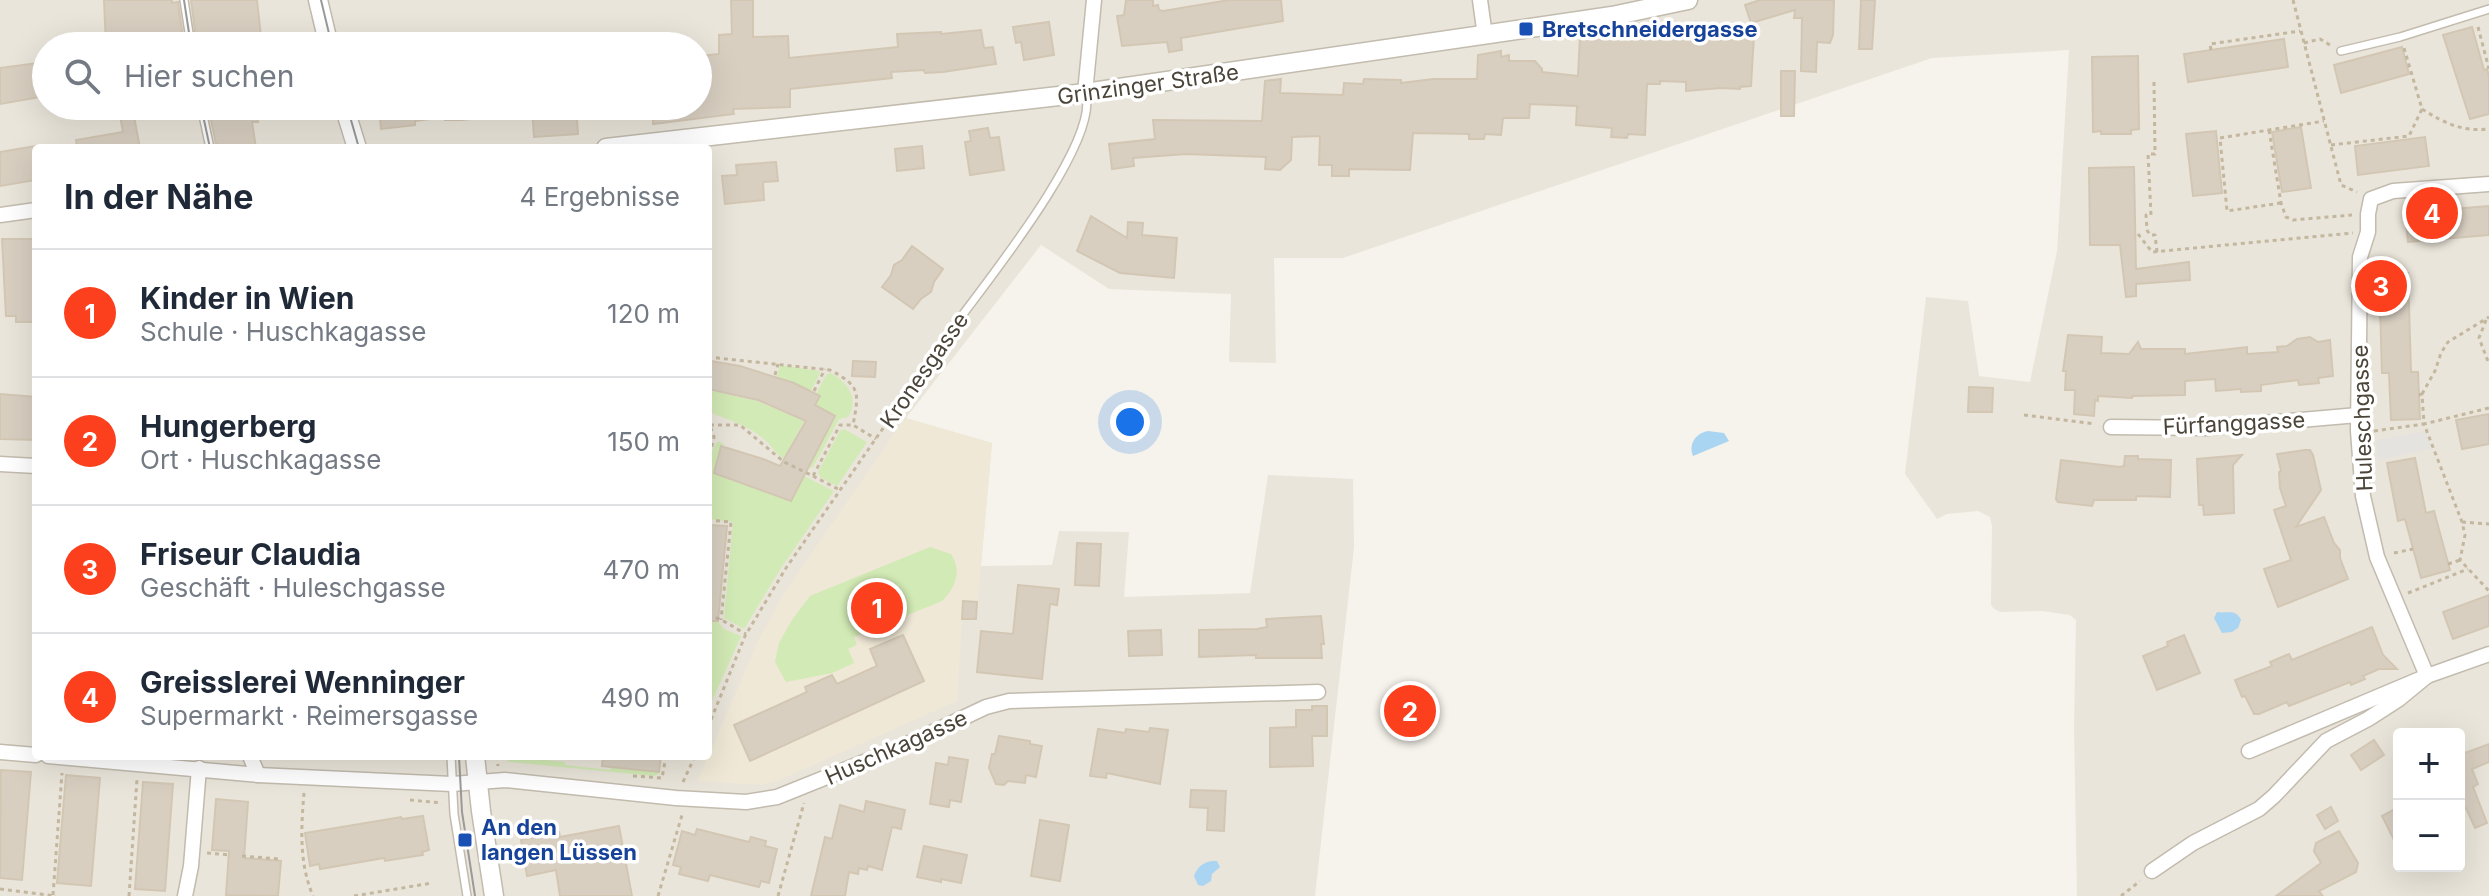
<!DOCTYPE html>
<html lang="de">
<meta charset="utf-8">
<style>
body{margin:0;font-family:Inter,sans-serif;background:#f2f2f3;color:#1f2937}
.controls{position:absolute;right:24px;bottom:24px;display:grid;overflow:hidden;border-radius:8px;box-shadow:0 8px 32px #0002}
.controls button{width:72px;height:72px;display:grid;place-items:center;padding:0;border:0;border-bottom:2px solid #e0e1e3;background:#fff;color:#1f2937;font:40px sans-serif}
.you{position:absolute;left:1130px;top:422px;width:28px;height:28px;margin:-20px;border:6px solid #fff;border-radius:50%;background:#1a73e8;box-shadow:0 0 0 12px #1a73e833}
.badge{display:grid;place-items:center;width:52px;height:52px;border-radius:50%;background:#fc3f1d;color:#fff;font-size:26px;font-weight:700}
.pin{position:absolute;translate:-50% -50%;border:4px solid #fff;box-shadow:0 2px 8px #0006}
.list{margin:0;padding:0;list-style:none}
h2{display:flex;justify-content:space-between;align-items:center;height:104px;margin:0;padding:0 32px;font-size:34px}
h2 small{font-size:26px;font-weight:400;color:#747a83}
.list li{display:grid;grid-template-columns:52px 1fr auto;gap:24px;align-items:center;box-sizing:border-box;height:128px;padding:0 32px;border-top:2px solid #e0e1e3}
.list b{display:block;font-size:30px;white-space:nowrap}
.list p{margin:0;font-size:26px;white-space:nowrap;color:#747a83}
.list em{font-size:26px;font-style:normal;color:#747a83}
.icon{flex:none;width:44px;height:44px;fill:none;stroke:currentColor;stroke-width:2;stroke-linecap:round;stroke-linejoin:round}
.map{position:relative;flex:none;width:2489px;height:896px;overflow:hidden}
.search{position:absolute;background:#fff;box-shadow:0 8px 32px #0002;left:32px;top:32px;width:680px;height:88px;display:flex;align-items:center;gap:20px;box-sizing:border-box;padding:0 28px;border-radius:44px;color:#747a83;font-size:30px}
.panel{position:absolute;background:#fff;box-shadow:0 8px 32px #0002;left:32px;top:144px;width:680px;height:616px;border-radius:8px}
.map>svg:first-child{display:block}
.residential{fill:#eae5da;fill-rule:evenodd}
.education{fill:#efe8d6}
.green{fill:#d2eab5}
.parking{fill:#e5e3e0}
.water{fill:#a9d4f2}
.building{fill:#d8cfc1;stroke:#d3c7b4;stroke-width:2}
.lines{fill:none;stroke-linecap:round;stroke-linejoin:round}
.service-casing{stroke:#c2bbae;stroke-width:10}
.minor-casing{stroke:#c2bbae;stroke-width:17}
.tertiary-casing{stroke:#c2bbae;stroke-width:21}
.path{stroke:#c4b79f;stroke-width:3;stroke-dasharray:4 4;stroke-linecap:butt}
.service{stroke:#fff;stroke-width:7}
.minor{stroke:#fff;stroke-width:14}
.tertiary{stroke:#fff;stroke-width:18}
.tram{stroke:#9a9a9a;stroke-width:2}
.transit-dot{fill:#1a4fb4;stroke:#fff;stroke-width:3}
.labels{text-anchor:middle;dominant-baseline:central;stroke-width:7;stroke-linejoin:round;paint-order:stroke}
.transit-label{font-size:22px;font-weight:bold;fill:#164399;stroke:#fff;text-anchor:start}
.street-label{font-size:22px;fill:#4b4439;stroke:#fff}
</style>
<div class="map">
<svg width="2489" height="896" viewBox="0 0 2489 896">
<rect width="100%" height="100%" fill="#f6f3ec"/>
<path class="residential" d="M 0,0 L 2489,0 L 2489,896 L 2077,896 L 2074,728 L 2076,620 L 2070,615 L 2042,611 L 2000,612 L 1993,608 L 1991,604 L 1992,526 L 1990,517 L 1978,511 L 1947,514 L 1937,519 L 1905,474 L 1926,297 L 1968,301 L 1979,376 L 2030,382 L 2057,251 L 2069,50 L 1932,58 L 1343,258 L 1274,258 L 1276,363 L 1229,362 L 1231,294 L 1109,289 L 1041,245 L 906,418 L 992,443 L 981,566 L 1052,565 L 1059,531 L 1129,532 L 1124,597 L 1250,593 L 1268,475 L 1353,479 L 1354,547 L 1315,896 L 0,896 ZM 46,46 L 698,46 L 698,106 L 46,106 ZM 36,148 L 708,148 L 708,756 L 36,756 ZM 2399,734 L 2459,734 L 2459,866 L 2399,866 Z"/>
<polygon class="education" points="905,418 992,443 976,619 962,619 957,701 777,781 761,785 698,781 758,641 783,595"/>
<g class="green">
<polygon points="780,365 819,371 820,373 811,391 777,377"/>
<path d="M 830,373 C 848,382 860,399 848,417 L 839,419 L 813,467 L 808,468 L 836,416 L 816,405 L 820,396 L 816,394 L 826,375 Z"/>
<path d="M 708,390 L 757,401 L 804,421 L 784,458 C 775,454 773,447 766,441 C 750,426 728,419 708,412 Z"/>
<polygon points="844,429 867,442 837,486 820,477 818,472 840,431"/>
<path d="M 718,441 L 724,444 L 714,474 L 791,501 L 804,476 L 834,491 L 781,568 L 744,629 L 724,618 L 733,522 L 708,519 C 708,500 706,453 718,441 Z"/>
<path d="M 930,547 L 951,554 C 962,571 956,587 942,601 L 854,637 L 857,645 L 848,649 L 854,663 L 832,673 L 786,682 L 775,662 L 779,643 L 792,620 L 810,596 Z"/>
<polygon points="708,618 716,619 724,629 741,636 708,710"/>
<polygon points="505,756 565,762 565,765 610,770 610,767 659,772 659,774 654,776 509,762"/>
</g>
<polygon class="parking" points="2425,431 2432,449 2378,460 2376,440"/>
<g class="water">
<path d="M 1708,431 L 1724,433 L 1729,441 L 1693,456 C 1688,444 1696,433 1708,431 Z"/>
<path d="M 2217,612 C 2227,614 2236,608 2241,620 L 2238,628 L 2232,632 L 2222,633 L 2214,618 Z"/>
<path d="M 1217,861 L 1220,867 L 1212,874 L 1211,881 L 1203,886 L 1198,885 L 1194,876 C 1198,865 1206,860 1217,861 Z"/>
</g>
<g class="building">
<polygon points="104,0 172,0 172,3 178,2 184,46 106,46"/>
<polygon points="191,0 257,0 262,46 197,46"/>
<polygon points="731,0 753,0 753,37 788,36 789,58 898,47 897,34 941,32 941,34 981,30 984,48 993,47 996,64 943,72 925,73 924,70 891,72 892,78 790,89 790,107 733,109 734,114 653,124 653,106 698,106 698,56 719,54 719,35 732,34"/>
<polygon points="1126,0 1153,0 1153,6 1158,5 1159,10 1163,11 1229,0 1281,0 1283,21 1181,38 1182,50 1169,52 1167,42 1122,46 1117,16 1124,15"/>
<polygon points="1760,0 1834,0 1833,35 1830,43 1817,42 1816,72 1801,71 1802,18 1794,18 1795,10 1751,23 1745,5"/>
<polygon points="1861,0 1875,0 1872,49 1859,49"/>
<polygon points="1049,22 1054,55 1024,60 1021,42 1016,43 1013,27"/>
<polygon points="1658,24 1658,29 1700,29 1700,40 1727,39 1727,36 1754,35 1751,86 1740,87 1740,89 1721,88 1686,91 1686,82 1660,81 1660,84 1647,84 1645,135 1628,134 1627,138 1611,137 1612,128 1576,125 1577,106 1530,104 1529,118 1503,118 1501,135 1485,134 1484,139 1469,139 1469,134 1413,133 1410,170 1349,169 1349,176 1332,176 1332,165 1319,165 1320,136 1292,137 1291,160 1280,170 1265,169 1266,157 1186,154 1133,158 1134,166 1112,169 1109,144 1155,139 1153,120 1262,121 1265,81 1281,79 1280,93 1343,95 1344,83 1363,84 1364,79 1401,80 1401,83 1433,79 1477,79 1478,55 1501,51 1501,57 1509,55 1509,61 1535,61 1542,69 1542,72 1578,76 1580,37"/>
<polygon points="2472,27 2484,70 2487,69 2489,76 2489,114 2470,119 2443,35"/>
<polygon points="2284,39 2288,67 2188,82 2184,54"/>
<polygon points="2402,47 2409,74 2341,93 2334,65"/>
<polygon points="2138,56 2139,129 2131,130 2131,134 2101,134 2101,131 2093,132 2092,57"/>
<polygon points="46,62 46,96 0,104 0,68"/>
<polygon points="1781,71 1795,71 1794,116 1781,116"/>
<polygon points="118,106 132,106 140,148 77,148 76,140 123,132"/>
<polygon points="208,106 256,106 258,122 252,122 256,148 227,148 216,144"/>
<polygon points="379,106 503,106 503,116 461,120 445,120 445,117 415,121 415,125 381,129"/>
<polygon points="532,106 576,106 578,134 534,137"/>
<polygon points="2301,127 2311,188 2282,192 2272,132"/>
<polygon points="988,128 990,138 999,137 1004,170 970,175 965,142 971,141 969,131"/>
<polygon points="2216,131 2222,193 2193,196 2186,134"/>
<polygon points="2425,137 2429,166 2358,175 2355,146"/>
<polygon points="36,146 36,180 0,186 0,152"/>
<polygon points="922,146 924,168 897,171 895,149"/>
<polygon points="776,162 778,181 763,182 764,200 725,204 722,176 737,175 736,165"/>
<polygon points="2134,167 2136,269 2189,262 2190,280 2136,284 2136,296 2126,297 2120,245 2090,245 2089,168"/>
<polygon points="2489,206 2489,235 2408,242 2405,213"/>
<polygon points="1091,216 1127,238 1128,222 1143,223 1142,235 1177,238 1174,278 1120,273 1077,251"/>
<polygon points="2,239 36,239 34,322 16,322 16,316 6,316"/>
<polygon points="912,246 943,269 934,282 931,292 921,299 913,309 882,287 891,275 894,265 902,260"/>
<polygon points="2408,273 2411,372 2418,372 2420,419 2391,420 2389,373 2382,373 2379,274"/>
<polygon points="2068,335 2102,337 2101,353 2129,354 2138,342 2141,349 2185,349 2185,354 2247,347 2247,354 2278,352 2277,347 2287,346 2297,339 2310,337 2318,342 2330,340 2333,376 2318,378 2319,383 2299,385 2298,380 2261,385 2261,391 2241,392 2241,389 2216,391 2215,379 2185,381 2185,395 2132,396 2132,398 2098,396 2098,401 2095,400 2094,416 2074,414 2075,390 2065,390 2066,371 2063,371"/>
<polygon points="711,361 740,366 794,383 820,396 815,405 835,416 791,501 714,473 721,446 763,459 780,466 806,421 758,400 708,389"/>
<polygon points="853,361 876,362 875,377 852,376"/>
<polygon points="1969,387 1993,388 1992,412 1968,412"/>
<polygon points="0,394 36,397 36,440 0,439"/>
<polygon points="2489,414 2489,444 2462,449 2456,420"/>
<polygon points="2305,450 2310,450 2313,455 2321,490 2296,527 2324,517 2334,543 2340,550 2340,558 2348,579 2278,607 2264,569 2291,560 2274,510 2286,506 2280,488 2279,472 2281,471 2277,454"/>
<polygon points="2242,455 2233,465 2234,513 2204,515 2203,505 2199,505 2197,459"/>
<polygon points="2125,456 2138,456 2138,459 2171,460 2170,497 2136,496 2136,500 2094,500 2092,506 2058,502 2056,499 2061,460 2120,467 2124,466"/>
<polygon points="2415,458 2426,513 2434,511 2450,570 2421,578 2405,519 2398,521 2387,463"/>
<polygon points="708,525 727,526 718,621 708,621"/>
<polygon points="1077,543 1101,544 1099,586 1075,585"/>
<polygon points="1018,585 1059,589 1057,605 1050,604 1042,679 977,672 981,631 1013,634"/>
<polygon points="2489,595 2489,626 2453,639 2443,612"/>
<polygon points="963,601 977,602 976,619 962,619"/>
<polygon points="1321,616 1324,644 1321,644 1322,658 1256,658 1256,655 1199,657 1199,630 1257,629 1267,627 1266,619"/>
<polygon points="2372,627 2383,655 2397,669 2379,669 2363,676 2365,679 2351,685 2350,682 2289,706 2287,702 2259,714 2254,714 2245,696 2242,697 2235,680 2272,666 2270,662 2289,654 2292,660"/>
<polygon points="1161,630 1162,655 1129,656 1128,631"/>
<polygon points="903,635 924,681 750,761 734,725 807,692 805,687 832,675 837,684 877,666 870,649"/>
<polygon points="2184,635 2200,673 2157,690 2143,656 2168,646 2167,642"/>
<polygon points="1312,706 1327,706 1327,736 1312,736 1313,766 1270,767 1270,728 1296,727 1296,710 1312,710"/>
<polygon points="1150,728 1168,730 1160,784 1107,773 1106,778 1090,776 1098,729 1125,733 1126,729 1149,732"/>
<polygon points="999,736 1030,741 1030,744 1042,746 1036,777 1026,775 1025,783 1008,781 1004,785 996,784 989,768 992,754 995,754"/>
<polygon points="2459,738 2465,753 2489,744 2489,762 2472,769 2478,784 2473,787 2487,823 2475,828 2466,808 2459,811"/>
<polygon points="2374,740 2384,755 2361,770 2351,755"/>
<polygon points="603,756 661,756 659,772 602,766"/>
<polygon points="949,757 968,760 961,802 950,800 949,807 930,804 936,763 948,765"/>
<polygon points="1,770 31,772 22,880 0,878"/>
<polygon points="66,775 100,778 91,886 57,883"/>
<polygon points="143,782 173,784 165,891 135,889"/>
<polygon points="1191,790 1226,791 1224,831 1207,830 1208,808 1190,807"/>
<polygon points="216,799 248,802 244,858 281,861 278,896 226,895 229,851 212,850"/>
<polygon points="866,801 905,810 901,829 892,827 882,870 868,866 867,870 859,868 858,874 849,872 845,896 811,896 825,837 832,839 840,805 864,812"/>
<polygon points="2331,807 2338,821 2325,829 2317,815"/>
<polygon points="2399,807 2399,850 2382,816"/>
<polygon points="423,816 429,850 422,852 423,855 385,861 384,858 320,869 319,864 310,866 305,833 401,817 402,819"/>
<polygon points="1040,820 1069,825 1060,881 1031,876"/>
<polygon points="619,826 632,896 560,896 556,870 527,876 521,840 559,832 560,837"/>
<polygon points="697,829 749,842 751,837 766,841 765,846 777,849 769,883 761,881 759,887 710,875 708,881 679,874 681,867 673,865 682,831 695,835"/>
<polygon points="2339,831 2358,863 2356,872 2319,891 2323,896 2276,896 2321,863 2314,851 2316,843"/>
<polygon points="924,846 967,855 961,883 941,879 941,882 917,877"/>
</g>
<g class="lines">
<g class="service-casing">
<g id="service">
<polyline points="184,0 191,46"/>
<polyline points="2341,51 2400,37 2489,9"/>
<polyline points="201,106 210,148"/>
<path d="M 952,329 C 984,285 1098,145 1086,95"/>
<polyline points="451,756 454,814 467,896"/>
</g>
</g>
<g class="minor-casing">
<g id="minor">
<polyline points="1480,0 1485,36"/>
<polyline points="1085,93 1094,0"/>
<polyline points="0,215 36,210"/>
<polyline points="2111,427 2206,428 2358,415"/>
<polyline points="0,464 36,466"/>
<polyline points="2427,676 2377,557 2363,496 2358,431 2360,257 2368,232 2368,214 2371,199 2393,191 2489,184"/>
<polyline points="2249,751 2427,676 2489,654"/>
<polyline points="0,752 36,755"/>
<polyline points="48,756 258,775 452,784 505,780 676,798 746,802 777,797 899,748 986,707 1009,701 1318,692"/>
<polyline points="250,756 258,775"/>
<polyline points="2152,871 2193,843 2259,809 2274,796 2326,741 2368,719 2399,699 2427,676"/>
<polyline points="185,896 191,866 199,768"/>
</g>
</g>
<g class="tertiary-casing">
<g id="tertiary">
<polyline points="318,0 329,46"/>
<polyline points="344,106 357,148"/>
<polyline points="606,148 1085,93 1612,16 1688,0"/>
<polyline points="475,756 481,811 494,896"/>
</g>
</g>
<g class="path">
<polyline points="2293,0 2341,185 2357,192"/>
<polyline points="2478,27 2489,69"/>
<polyline points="2304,43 2320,39 2330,45"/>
<polyline points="2211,50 2210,44 2300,31"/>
<polyline points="2154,82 2155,154 2148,154 2151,215 2146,215 2147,230 2150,235 2155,235 2157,252"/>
<path d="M 2422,109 C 2444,123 2462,132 2489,129"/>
<polyline points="2269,130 2281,203 2286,217 2293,220 2352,215"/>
<polyline points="2331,145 2409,136 2422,109 2404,48"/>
<polyline points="2281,203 2227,211 2220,138 2324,121"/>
<polyline points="2138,234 2152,252 2353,233"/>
<polyline points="2486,320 2479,338 2489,364"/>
<path d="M 708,357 L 830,370 C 861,386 859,393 853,425 L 876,439"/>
<polyline points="775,375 778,364"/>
<polyline points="814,391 825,369"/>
<polyline points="2422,394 2435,371 2441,353 2448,342 2489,317"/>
<polyline points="2419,395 2422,394 2424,424 2489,408"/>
<polyline points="2024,415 2095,424"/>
<polyline points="708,420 714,437 708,463"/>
<polyline points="710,425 740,425 784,462 813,476 840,425 853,425"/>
<polyline points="2374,431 2424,424 2462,522 2465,535 2460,560 2489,591"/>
<polyline points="813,476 838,489"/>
<polyline points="708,520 731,522 721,620"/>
<polyline points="2462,522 2489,524"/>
<polyline points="2394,553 2413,549"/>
<polyline points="2448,564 2460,560"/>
<polyline points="2408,593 2468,569"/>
<path d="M 708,616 C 721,617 734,628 746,634"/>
<polyline points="708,727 745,636 786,568 945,339"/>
<polyline points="497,756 498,766"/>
<polyline points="633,776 662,778 666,756"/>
<polyline points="683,782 695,756"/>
<path d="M 304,793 C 301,828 299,863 313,896"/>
<polyline points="410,800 442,803"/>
<polyline points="207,853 231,855"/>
<polyline points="242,856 279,859"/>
<polyline points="0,889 56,896"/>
<polyline points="53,895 62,773"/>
<polyline points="129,896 137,779"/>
<polyline points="354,896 432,883"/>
<polyline points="658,896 682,815"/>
<polyline points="778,896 804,803"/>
<polyline points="2121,896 2140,881"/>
</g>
<use href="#service" class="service"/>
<use href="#minor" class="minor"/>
<use href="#tertiary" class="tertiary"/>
<g class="tram">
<polyline points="184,0 191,46"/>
<polyline points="321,0 332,46"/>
<polyline points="201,106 210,148"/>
<polyline points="347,106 359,148"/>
<polyline points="459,756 462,812 475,896"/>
</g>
</g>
<g class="transit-dot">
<rect x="1518" y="21" width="16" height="16" rx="4"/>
<rect x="457" y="832" width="16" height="16" rx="4"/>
</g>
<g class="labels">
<g class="transit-label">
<text x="1542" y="29">Bretschneidergasse</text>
<text x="481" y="827">An den<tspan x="481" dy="25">langen Lüssen</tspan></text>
</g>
<g class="street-label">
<text transform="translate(1148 84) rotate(-8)">Grinzinger Straße</text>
<text transform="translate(924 370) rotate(-55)">Kronesgasse</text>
<text transform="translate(2362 418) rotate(-92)">Huleschgasse</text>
<text transform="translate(2234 423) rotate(-3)">Fürfanggasse</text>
<text transform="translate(896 747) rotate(-24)">Huschkagasse</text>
</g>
</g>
</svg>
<div class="controls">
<button>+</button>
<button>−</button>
</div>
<div class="you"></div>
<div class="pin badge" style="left:877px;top:608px">1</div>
<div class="pin badge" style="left:1410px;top:711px">2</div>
<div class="pin badge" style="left:2381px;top:286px">3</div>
<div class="pin badge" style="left:2432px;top:213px">4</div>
<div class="search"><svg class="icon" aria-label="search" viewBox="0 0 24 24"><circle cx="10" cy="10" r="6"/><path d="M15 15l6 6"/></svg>Hier suchen</div>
<section class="panel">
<h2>In der Nähe<small>4 Ergebnisse</small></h2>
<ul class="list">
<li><span class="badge">1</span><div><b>Kinder in Wien</b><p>Schule · Huschkagasse</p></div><em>120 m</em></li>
<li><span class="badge">2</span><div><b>Hungerberg</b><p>Ort · Huschkagasse</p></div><em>150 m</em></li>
<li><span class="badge">3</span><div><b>Friseur Claudia</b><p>Geschäft · Huleschgasse</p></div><em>470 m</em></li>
<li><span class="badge">4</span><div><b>Greisslerei Wenninger</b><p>Supermarkt · Reimersgasse</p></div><em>490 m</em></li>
</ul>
</section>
</div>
